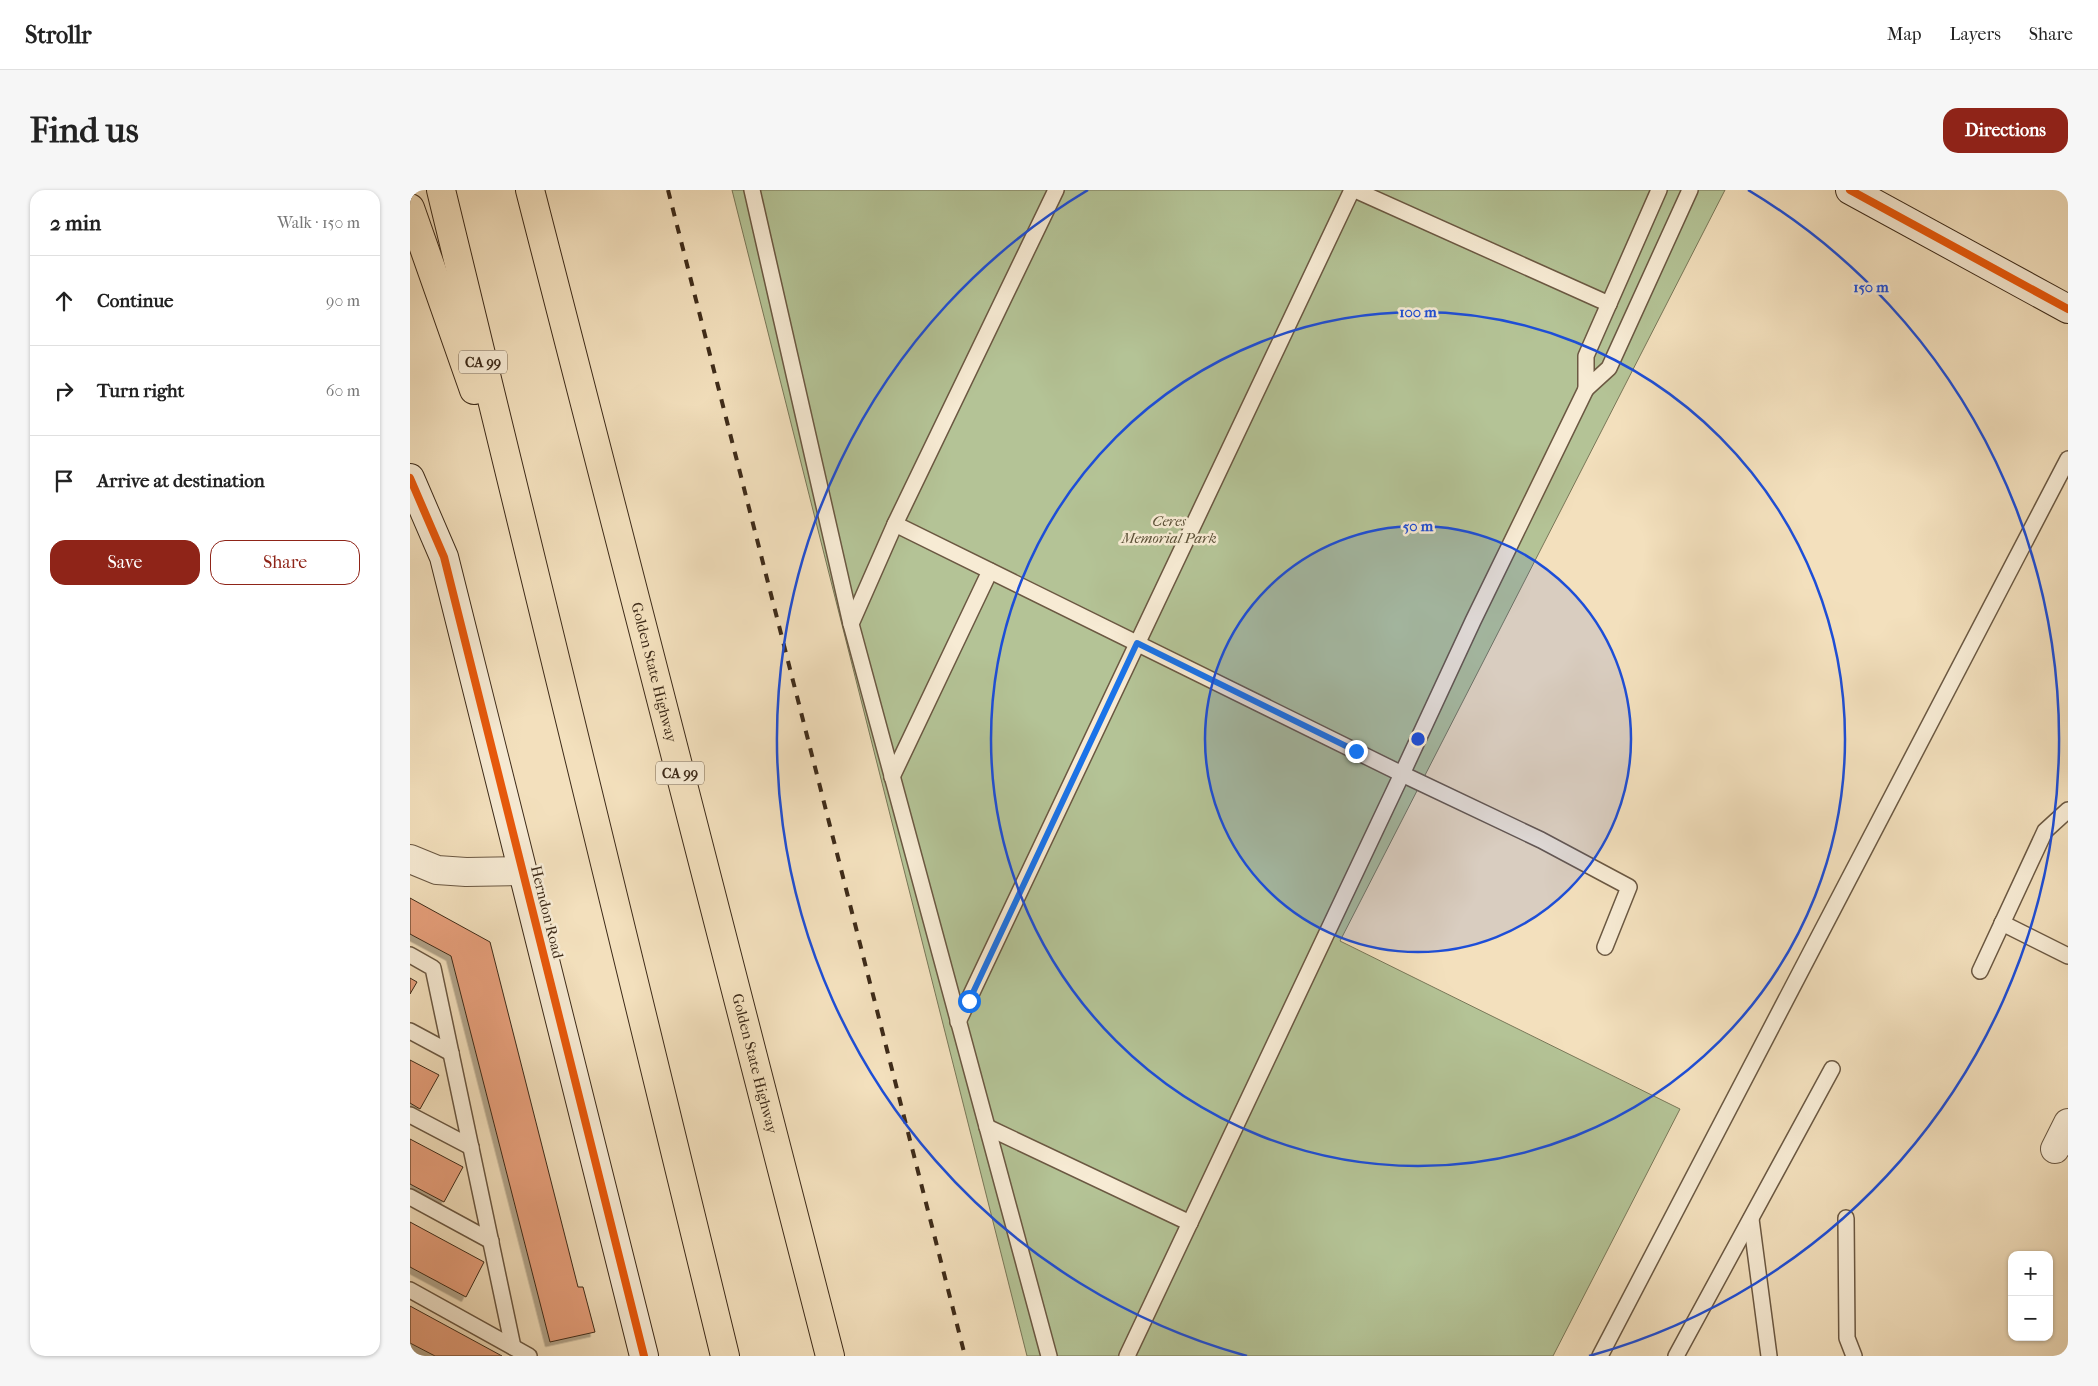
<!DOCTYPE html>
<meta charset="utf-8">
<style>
body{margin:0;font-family:"IM FELL French Canon",serif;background:#f6f6f6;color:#222}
.controls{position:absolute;right:15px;bottom:15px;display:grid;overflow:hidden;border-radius:10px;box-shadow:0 1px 4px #0004}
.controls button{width:45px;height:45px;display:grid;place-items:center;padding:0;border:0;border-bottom:1px solid #e0e0e0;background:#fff;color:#222;font:25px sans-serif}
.stop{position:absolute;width:15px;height:15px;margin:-11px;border:4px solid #1a73e8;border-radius:50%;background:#fff}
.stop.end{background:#1a73e8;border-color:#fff;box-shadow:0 1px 5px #0008}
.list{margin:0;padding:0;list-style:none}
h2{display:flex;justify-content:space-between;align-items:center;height:65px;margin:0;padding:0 20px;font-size:21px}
h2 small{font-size:16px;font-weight:400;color:#767676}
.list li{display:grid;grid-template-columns:32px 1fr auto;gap:15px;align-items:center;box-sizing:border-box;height:90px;padding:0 20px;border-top:1px solid #e0e0e0}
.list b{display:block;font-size:19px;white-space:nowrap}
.list em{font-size:16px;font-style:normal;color:#767676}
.actions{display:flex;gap:10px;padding:15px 20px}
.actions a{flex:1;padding:11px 0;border:1px solid #8f2418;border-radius:15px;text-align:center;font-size:18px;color:#8f2418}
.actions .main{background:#8f2418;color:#fff}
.icon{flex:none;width:28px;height:28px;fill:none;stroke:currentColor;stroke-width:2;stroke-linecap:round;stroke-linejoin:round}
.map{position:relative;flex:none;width:1658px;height:1166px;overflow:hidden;border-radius:15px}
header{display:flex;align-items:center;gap:30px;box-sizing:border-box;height:70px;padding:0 25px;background:#fff;border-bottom:1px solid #e0e0e0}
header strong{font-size:24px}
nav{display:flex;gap:28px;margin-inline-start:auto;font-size:18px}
.intro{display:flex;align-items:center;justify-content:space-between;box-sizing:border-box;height:120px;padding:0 30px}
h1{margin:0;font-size:35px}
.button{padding:12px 22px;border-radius:15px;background:#8f2418;color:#fff;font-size:18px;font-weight:700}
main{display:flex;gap:30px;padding:0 30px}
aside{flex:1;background:#fff;border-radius:15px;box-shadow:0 1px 4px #0004}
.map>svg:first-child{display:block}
.green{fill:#b4c396;stroke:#797758}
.building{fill:#e7a07c;stroke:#3e2b19;filter:url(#shadow)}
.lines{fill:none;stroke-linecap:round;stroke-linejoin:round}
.lane-casing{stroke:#6b5842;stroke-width:18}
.street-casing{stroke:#6b5842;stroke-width:30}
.secondary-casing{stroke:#3e2b19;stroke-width:30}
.highway-casing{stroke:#3e2b19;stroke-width:30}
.lane{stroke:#f7ebd4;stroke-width:15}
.street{stroke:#f7ebd4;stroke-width:28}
.secondary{stroke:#f7ebd4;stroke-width:28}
.highway{stroke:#f3e0bd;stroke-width:28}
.rail{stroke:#3e2b19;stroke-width:4;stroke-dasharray:9 9;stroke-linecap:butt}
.cycleway-casing{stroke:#f7ebd4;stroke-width:11}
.cycleway{stroke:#e8590c;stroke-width:8}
.route{stroke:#1a73e8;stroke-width:6}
.ring{fill:none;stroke:#1d4ed8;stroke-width:2.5}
.labels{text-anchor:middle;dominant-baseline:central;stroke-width:5;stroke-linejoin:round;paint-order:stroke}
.shield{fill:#f7ebd4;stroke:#766551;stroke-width:1}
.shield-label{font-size:14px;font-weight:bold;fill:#3e2b19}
.park-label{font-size:15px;font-style:italic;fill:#5c5138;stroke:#f7ebd4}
.street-label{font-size:15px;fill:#3e2b19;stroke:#f7ebd4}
.centre{fill:#1d4ed8;stroke:#f7ebd4;stroke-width:2.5}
.ring-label{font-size:15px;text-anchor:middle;font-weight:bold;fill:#1d4ed8;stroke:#f7ebd4;stroke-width:5;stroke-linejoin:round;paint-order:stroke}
</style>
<header>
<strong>Strollr</strong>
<nav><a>Map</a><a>Layers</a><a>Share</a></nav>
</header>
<div class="intro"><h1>Find us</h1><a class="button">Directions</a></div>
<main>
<aside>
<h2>2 min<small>Walk · 150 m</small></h2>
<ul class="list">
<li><svg class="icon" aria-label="ahead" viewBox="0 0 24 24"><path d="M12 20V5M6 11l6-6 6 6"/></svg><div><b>Continue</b></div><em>90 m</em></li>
<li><svg class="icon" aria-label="right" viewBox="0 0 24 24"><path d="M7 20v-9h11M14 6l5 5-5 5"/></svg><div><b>Turn right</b></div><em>60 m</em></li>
<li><svg class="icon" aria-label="arrive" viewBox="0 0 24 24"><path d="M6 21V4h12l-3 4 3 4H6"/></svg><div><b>Arrive at destination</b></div></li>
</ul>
<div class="actions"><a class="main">Save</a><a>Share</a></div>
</aside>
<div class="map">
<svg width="1658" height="1166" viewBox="0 0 1658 1166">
<defs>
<filter id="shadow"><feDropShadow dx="-4.5" dy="4.5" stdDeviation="0" flood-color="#0004"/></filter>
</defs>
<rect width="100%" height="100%" fill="#f3e0bd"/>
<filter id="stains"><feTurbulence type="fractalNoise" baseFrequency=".004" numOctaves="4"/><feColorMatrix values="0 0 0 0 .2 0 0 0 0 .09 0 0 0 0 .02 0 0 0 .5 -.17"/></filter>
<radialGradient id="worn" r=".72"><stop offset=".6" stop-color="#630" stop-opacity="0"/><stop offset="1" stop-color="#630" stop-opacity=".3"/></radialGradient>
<polygon class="green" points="322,0 1315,0 930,751 1270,919 1143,1166 617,1166"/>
<g class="building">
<polygon points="0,708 80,752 168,1097 173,1097 185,1142 140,1152 41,766 0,744"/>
<polygon points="0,788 7,792 0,804"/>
<polygon points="0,870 29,885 10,919 0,913"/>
<polygon points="0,949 53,977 34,1012 0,994"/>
<polygon points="0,1032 74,1072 56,1107 0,1077"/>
<polygon points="0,1116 92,1166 25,1166 0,1153"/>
</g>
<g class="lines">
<g class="lane-casing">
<g id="lane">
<polyline points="342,0 441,434"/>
<polyline points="646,0 485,334 992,584 717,1166"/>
<polyline points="945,0 1199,114"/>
<polyline points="1249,0 1176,166 1176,199 1199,178 1280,0"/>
<polyline points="1176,199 1063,431 992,584 1131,650 1219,697 1195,757"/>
<polyline points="485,334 441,434 639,1166"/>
<polyline points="482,587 580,381"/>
<polyline points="1592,733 1658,766"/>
<polyline points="0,765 23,778 103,1157"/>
<polyline points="1570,781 1635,641 1658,620"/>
<polyline points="548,832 942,0"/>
<polyline points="0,841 41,863"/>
<polyline points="0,925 61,957"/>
<polyline points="577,937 780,1033"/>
<polyline points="0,1007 81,1051"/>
<polyline points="1436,1028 1437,1148 1444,1166"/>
<polyline points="1341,1029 1359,1166"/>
<polyline points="0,1100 119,1166"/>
<polyline points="1190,1166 1658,269"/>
<polyline points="1266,1166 1422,879"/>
</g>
</g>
<g class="street-casing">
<g id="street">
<polyline points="0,669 27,680 56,682 112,681"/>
<polyline points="1645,959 1658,933"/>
</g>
</g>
<g class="secondary-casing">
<g id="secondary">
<polyline points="1440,0 1658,119"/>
<polyline points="0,288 34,367 234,1166"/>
</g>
</g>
<g class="highway-casing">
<g id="highway">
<polyline points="31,0 315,1166"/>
<path id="s1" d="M 120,0 L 420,1166"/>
<polyline points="0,18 64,200"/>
</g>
</g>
<use href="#lane" class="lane"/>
<use href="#street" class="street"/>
<use href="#secondary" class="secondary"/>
<use href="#highway" class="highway"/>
<polyline class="rail" points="258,0 555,1166"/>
<g class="cycleway-casing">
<g id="cycleway">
<polyline points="1440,0 1658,119"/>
<polyline points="0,288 34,367 234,1166"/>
</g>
</g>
<use href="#cycleway" class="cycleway"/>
</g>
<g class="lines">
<polyline class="route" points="559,811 727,453 946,561"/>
</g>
<circle cx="1008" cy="549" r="213" fill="#1d4ed8" fill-opacity=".12"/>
<g class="ring">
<circle cx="1008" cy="549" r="213"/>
<circle cx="1008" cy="549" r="427"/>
<path d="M837 1166A640 640 0 0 1 678 0M1338 0A640 640 0 0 1 1179 1166"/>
</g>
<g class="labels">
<g class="shield">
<rect x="49" y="160.5" width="48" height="23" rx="4"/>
<rect x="246" y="571.5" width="48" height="23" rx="4"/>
</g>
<g class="shield-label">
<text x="73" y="172">CA 99</text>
<text x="270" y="583">CA 99</text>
</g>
<g class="park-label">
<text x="759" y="331">Ceres<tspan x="759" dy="17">Memorial Park</tspan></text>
</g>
<g class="street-label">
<text stroke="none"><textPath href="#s1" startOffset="498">Golden State Highway</textPath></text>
<text transform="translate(137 722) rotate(76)">Herndon Road</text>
<text stroke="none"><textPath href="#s1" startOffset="902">Golden State Highway</textPath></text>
</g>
</g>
<circle cx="1008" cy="549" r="8" class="centre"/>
<g class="ring-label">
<text x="1461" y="102">150 m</text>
<text x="1008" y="127">100 m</text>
<text x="1008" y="341">50 m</text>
</g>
<rect width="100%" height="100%" filter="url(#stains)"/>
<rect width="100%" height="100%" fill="url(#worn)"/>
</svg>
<div class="controls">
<button>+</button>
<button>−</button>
</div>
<div class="stop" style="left:559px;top:811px"></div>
<div class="stop end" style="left:946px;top:561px"></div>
</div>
</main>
